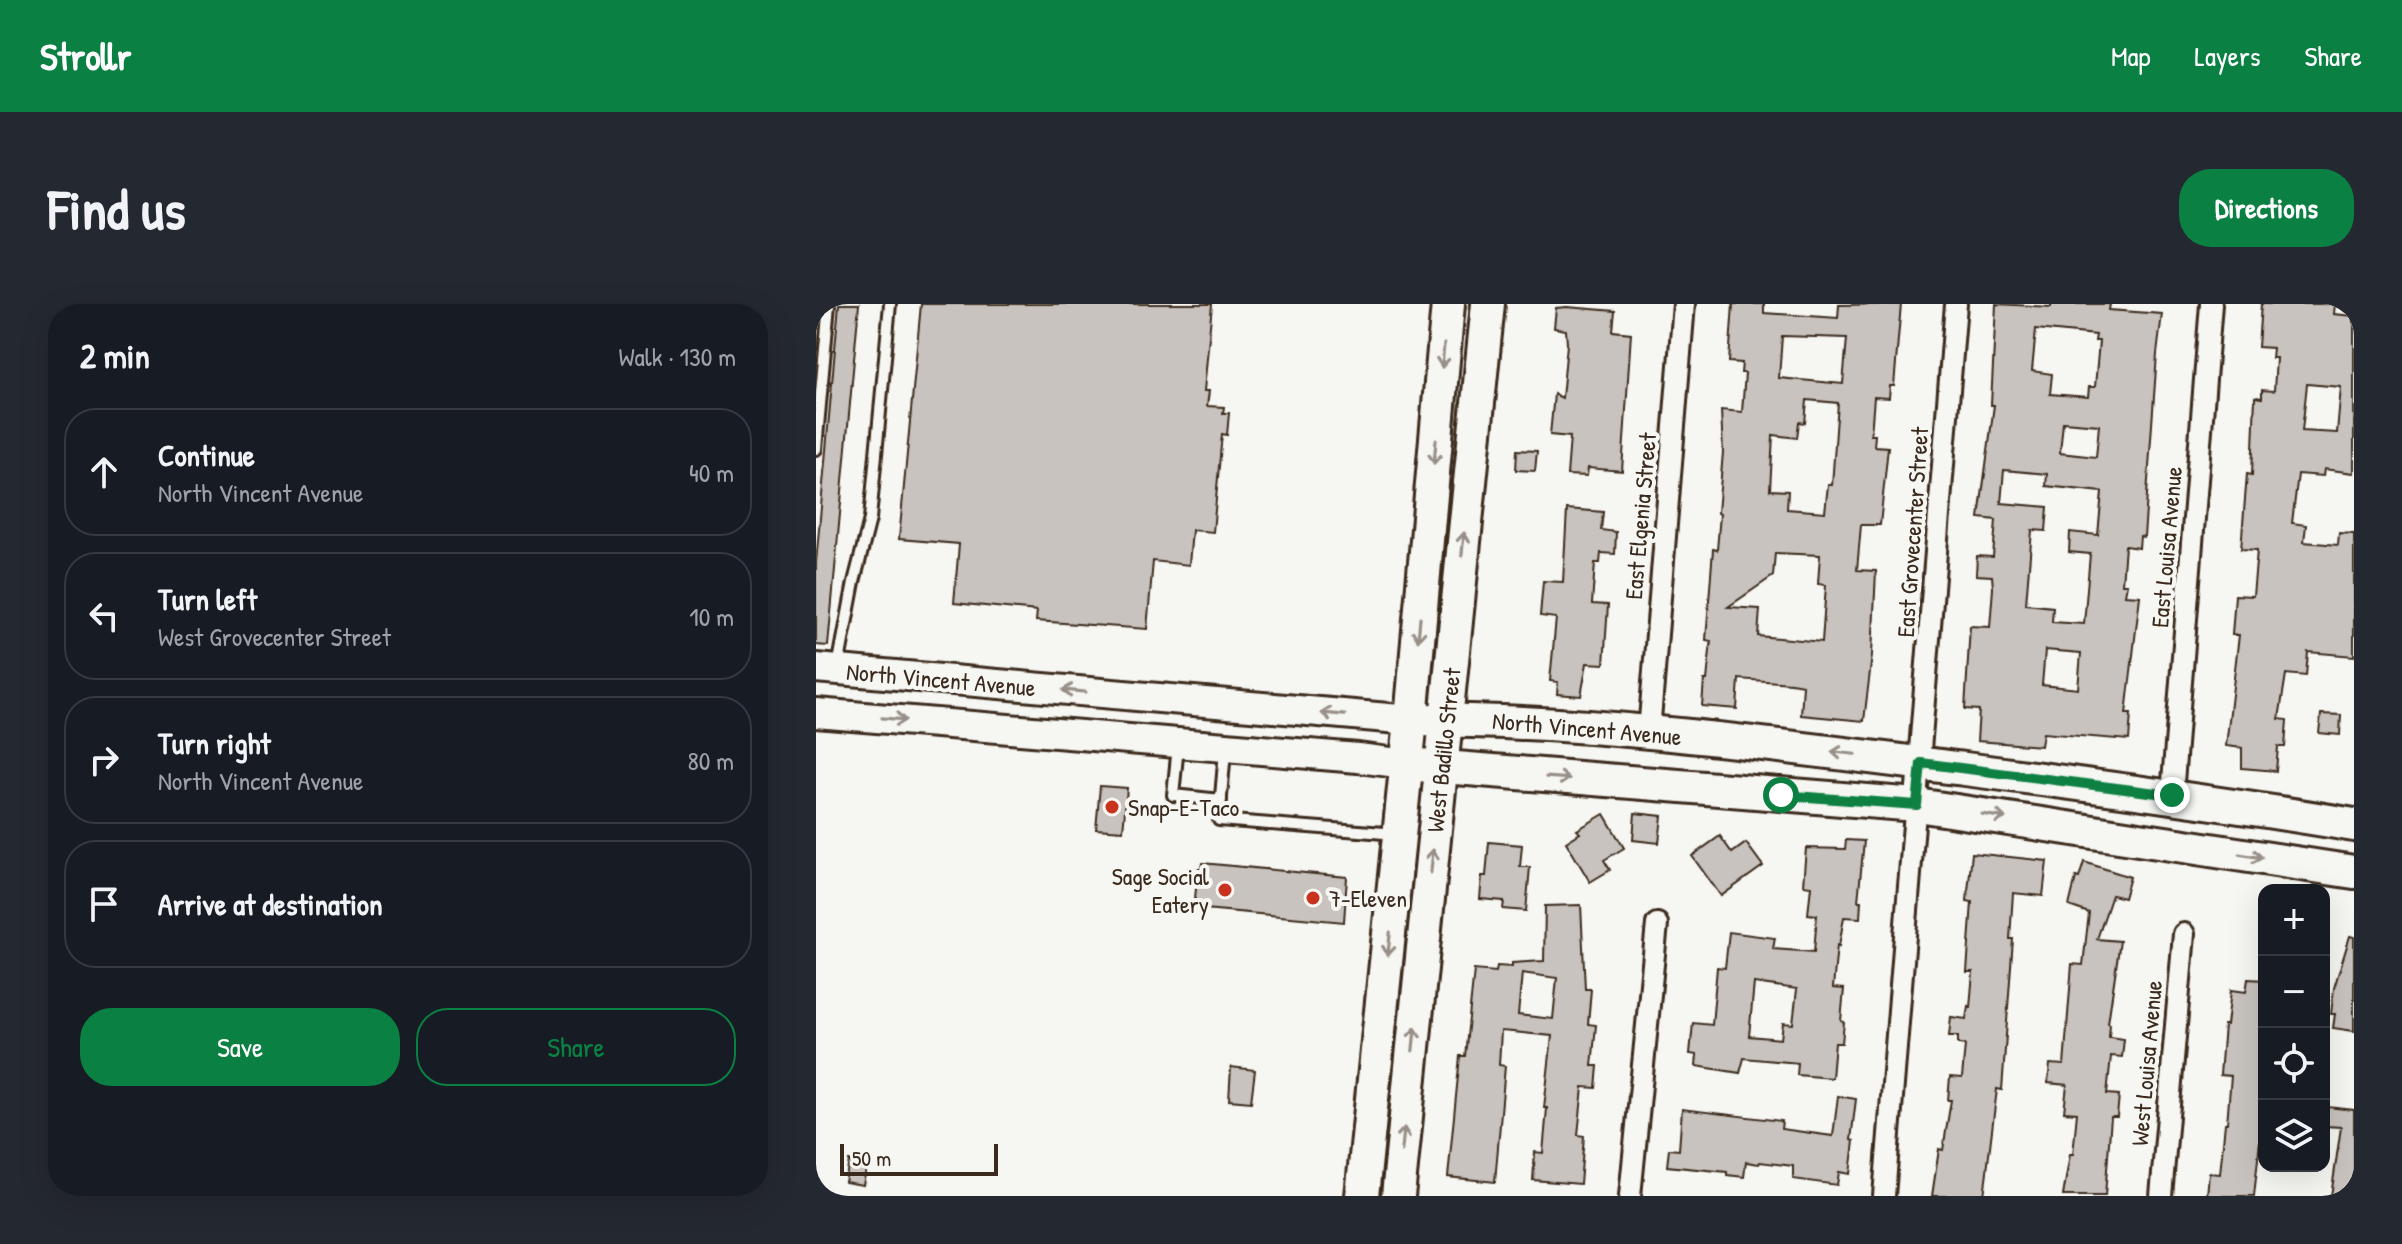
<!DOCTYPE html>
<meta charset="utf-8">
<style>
body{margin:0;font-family:"Patrick Hand",sans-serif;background:#242831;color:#f1f3f6}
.controls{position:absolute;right:24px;bottom:24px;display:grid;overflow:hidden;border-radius:16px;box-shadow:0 8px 32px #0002}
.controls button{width:72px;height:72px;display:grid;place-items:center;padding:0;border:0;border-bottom:2px solid #363941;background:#171b24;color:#f1f3f6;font:40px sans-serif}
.scale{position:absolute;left:24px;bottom:20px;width:158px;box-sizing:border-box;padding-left:8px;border:4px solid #3b2a1e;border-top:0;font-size:22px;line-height:28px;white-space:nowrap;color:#3b2a1e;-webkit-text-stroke:6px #f6f6f2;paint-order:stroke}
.stop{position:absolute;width:24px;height:24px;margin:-18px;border:6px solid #0b8043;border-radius:50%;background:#fff}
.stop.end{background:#0b8043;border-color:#fff;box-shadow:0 2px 8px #0008}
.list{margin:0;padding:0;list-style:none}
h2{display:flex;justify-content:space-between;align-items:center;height:104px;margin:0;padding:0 32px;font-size:34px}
h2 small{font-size:26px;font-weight:400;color:#9ea1a6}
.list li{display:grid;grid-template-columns:52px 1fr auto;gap:24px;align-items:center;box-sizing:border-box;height:128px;margin:0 16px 16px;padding:0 16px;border:2px solid #363941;border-radius:32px}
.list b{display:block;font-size:30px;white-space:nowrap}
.list p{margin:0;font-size:26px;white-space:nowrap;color:#9ea1a6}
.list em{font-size:26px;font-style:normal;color:#9ea1a6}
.actions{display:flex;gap:16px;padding:24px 32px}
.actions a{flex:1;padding:18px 0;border:2px solid #0b8043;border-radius:32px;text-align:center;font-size:28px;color:#0b8043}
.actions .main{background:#0b8043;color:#fff}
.icon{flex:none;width:44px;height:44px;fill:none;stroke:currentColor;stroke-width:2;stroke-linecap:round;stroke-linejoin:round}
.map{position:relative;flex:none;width:1538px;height:892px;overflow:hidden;border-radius:32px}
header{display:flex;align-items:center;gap:48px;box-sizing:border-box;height:112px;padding:0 40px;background:#0b8043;color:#fff}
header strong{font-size:38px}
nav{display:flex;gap:44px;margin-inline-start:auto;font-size:28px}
.intro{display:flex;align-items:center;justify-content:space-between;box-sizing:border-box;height:192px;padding:0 48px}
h1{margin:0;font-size:56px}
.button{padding:20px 36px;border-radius:32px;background:#0b8043;color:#fff;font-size:28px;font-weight:700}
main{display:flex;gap:48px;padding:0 48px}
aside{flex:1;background:#171b24;border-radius:32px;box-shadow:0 8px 32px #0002}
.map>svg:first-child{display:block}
.building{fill:#c8c3be;stroke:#3b2a1e;stroke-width:2;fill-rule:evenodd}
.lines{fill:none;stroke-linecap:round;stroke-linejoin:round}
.lane-casing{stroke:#3b2a1e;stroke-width:16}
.street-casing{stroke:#3b2a1e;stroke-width:26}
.secondary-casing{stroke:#3b2a1e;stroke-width:34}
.primary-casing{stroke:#3b2a1e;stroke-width:38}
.lane{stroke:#f6f6f2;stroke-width:10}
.street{stroke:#f6f6f2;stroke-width:20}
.secondary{stroke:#f6f6f2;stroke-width:28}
.primary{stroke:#f6f6f2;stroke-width:32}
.oneway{stroke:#989088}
.route{stroke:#0b8043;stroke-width:10}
.poi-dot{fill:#c8321e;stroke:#f6f6f2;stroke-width:3}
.labels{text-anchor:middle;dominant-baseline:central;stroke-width:8;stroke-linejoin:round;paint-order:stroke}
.street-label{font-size:24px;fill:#3b2a1e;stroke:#f6f6f2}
.poi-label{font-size:24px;fill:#3b2a1e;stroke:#f6f6f2;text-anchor:start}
</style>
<header>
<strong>Strollr</strong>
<nav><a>Map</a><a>Layers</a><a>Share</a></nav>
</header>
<div class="intro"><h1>Find us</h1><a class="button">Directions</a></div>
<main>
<aside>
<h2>2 min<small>Walk · 130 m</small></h2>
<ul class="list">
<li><svg class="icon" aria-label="ahead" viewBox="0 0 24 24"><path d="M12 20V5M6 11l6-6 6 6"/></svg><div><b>Continue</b><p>North Vincent Avenue</p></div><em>40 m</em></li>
<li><svg class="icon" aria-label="left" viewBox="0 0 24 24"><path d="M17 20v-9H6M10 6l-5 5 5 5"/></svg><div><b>Turn left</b><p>West Grovecenter Street</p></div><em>10 m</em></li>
<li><svg class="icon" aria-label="right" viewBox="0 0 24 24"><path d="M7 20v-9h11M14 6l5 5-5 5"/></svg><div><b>Turn right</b><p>North Vincent Avenue</p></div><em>80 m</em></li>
<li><svg class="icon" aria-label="arrive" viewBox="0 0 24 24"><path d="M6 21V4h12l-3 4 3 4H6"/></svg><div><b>Arrive at destination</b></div></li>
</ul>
<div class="actions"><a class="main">Save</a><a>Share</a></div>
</aside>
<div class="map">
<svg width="1538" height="892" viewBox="0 0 1538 892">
<rect width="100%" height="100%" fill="#f6f6f2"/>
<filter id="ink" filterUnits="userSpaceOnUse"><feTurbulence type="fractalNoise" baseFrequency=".0125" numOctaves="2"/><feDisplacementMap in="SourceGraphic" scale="16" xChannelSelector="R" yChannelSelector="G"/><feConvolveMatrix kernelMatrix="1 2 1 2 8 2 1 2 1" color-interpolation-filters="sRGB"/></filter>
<g filter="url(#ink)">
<g class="building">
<polygon points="23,0 43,0 12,342 0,341 0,259"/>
<polygon points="105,0 396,0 388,87 393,87 391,102 408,103 407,109 413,109 411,131 406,130 397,228 376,226 373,261 337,257 331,325 220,317 221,307 138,299 143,240 83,235"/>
<path d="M 917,0 L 948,0 L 948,9 L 1022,14 L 1023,1 L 1085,0 L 1078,82 L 1074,82 L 1073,94 L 1058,93 L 1055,131 L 1059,131 L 1058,142 L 1072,143 L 1064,221 L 1045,221 L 1041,266 L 1060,267 L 1056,351 L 1048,417 L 985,411 L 987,381 L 975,379 L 923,375 L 921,405 L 886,402 L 888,376 L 891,376 L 895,337 L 890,336 L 897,245 L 901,246 L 904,210 L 902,209 L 907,148 L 905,106 L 926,108 L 929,69 L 925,69 L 926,59 L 913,58 ZM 966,32 L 1031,34 L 1027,80 L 963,74 ZM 991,96 L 1022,99 L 1016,181 L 1012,181 L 1009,208 L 971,205 L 972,187 L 954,186 L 957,131 L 981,134 L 983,118 L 989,119 ZM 959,249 L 1004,251 L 1002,280 L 1010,281 L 1006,338 L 942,332 L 944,305 L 912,303 L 957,272 Z"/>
<path d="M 1180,0 L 1235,3 L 1235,0 L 1294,0 L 1293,6 L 1346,10 L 1341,50 L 1328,233 L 1324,232 L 1323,244 L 1309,242 L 1306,280 L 1311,280 L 1309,291 L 1324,292 L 1310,410 L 1315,410 L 1313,436 L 1227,429 L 1225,442 L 1161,437 L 1163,406 L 1149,405 L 1154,322 L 1174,323 L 1177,284 L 1176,272 L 1160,271 L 1161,252 L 1177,253 L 1180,216 L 1163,214 L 1178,101 L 1175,101 ZM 1220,25 L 1280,31 L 1279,37 L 1283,37 L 1279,83 L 1273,83 L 1272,93 L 1234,90 L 1236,70 L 1216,67 ZM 1247,118 L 1283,121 L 1280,153 L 1244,149 ZM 1188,166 L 1231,170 L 1230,182 L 1286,188 L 1282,231 L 1254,228 L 1253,248 L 1274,250 L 1268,320 L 1236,318 L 1237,303 L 1210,300 L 1216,226 L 1230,227 L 1232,203 L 1185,199 ZM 1229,346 L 1265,349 L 1262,385 L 1226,381 Z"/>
<path d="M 1445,0 L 1519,0 L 1518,10 L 1538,12 L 1538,169 L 1508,165 L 1507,172 L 1482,170 L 1476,219 L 1490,221 L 1488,238 L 1522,241 L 1523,229 L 1538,230 L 1538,352 L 1492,348 L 1490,372 L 1470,370 L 1463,415 L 1471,416 L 1469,443 L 1462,443 L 1460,467 L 1426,464 L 1426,444 L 1410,442 L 1423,331 L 1416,331 L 1419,291 L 1437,292 L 1441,246 L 1425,245 L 1431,170 L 1436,171 L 1439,93 L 1446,94 L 1446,86 L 1458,87 L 1460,54 L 1456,54 L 1457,44 L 1442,43 ZM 1491,80 L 1525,83 L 1521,129 L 1486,127 Z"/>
<polygon points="751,3 799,7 797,27 815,29 806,167 772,164 771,172 751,171 754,133 734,131 738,90 746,94 751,40 750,26 738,24 740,4"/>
<polygon points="701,146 721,147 719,167 700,166"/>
<polygon points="751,205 787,208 785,226 800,228 799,250 785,249 784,259 779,259 776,300 792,301 788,360 771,359 765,392 741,390 742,378 734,377 740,314 724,312 727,277 747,278"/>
<polygon points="1505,410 1525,411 1524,431 1503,429"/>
<polygon points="284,482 311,484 307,527 280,525"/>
<polygon points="819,509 846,512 843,539 817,536"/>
<polygon points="788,510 808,544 788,556 794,566 774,578 750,538 764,529 761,526"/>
<polygon points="904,532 916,549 930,539 947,562 905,592 876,552"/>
<path d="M 1030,536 L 1048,537 L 1042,597 L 1045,597 L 1044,614 L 1028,613 L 1023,642 L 1021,641 L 1017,684 L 1028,685 L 1025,717 L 1028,718 L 1026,739 L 1019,739 L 1016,774 L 981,771 L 982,759 L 928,754 L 924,769 L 880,762 L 881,751 L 874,750 L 877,719 L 896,721 L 901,663 L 909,664 L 913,628 L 959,634 L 957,645 L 998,648 L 1001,611 L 992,610 L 995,582 L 987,581 L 990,544 L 1029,545 ZM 938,679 L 981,685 L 977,720 L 967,719 L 965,735 L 933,732 Z"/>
<polygon points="673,538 706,541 704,563 714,563 710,607 687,605 688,597 664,595 666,572 670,572"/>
<polygon points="1156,549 1231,557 1227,592 1197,589 1194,635 1197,635 1186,786 1181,785 1168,892 1116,892 1123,845 1127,846 1135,796 1132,796 1134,773 1146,774 1149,741 1142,740 1142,732 1133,732 1135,713 1150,715 1152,702 1154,703 1157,668 1151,668 1156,598 1151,597"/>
<polygon points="1268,558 1314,573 1308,594 1296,591 1281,635 1304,637 1292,719 1294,720 1293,733 1308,735 1306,753 1295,752 1291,790 1303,791 1301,813 1295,813 1289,892 1247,892 1254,850 1257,850 1261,809 1248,808 1251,781 1232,779 1234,760 1248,761 1256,660 1267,661 1273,609 1253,602 1260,573 1263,574"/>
<polygon points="386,559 531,573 528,618 378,604 382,565 385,565"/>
<path d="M 765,601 L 769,685 L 775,685 L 772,720 L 780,721 L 776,762 L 782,762 L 780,784 L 767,783 L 762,831 L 768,832 L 764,880 L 717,876 L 719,848 L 727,849 L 731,804 L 728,804 L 736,732 L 697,728 L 685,727 L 683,761 L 689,762 L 679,878 L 632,873 L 644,752 L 649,752 L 658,666 L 680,668 L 681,662 L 696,663 L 696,659 L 728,657 L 729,602 ZM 706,669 L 741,674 L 737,715 L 702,711 Z"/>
<polygon points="1534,632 1538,633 1538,727 1517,724 1519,710 1515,710 1518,684"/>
<polygon points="1432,675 1448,676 1448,837 1444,836 1438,892 1391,892 1393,869 1404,870 1409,819 1411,819 1415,772 1404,771 1408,721 1411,721 1415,686 1430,688"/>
<polygon points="415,763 439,766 435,798 413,796"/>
<polygon points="1022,792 1040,795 1035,836 1038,837 1034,870 1023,868 1021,881 977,875 977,862 944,858 943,860 930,858 928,873 911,871 911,868 851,862 853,845 863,846 866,805 966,817 965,825 1017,832"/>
<polygon points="1511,803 1538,806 1538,892 1515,892 1525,823 1509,822"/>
<polygon points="33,857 51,860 47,881 29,878"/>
</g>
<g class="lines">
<g class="lane-casing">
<g id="lane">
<polyline points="0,145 13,0"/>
<polyline points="22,363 38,278 54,215 74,0"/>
<polyline points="362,442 357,491 405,496"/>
<polyline points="409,447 403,516 581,530"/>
</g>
</g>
<g class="street-casing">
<g id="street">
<polyline points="833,428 868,0"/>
<polyline points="1356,491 1395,0"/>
<polyline points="814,892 841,620"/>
<polyline points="1068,892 1140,0"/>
<polyline points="1345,892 1368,630"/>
</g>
</g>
<g class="secondary-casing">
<g id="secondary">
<polyline points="0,364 595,416"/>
<polyline points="0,409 542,454 590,460"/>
</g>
</g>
<g class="primary-casing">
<g id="primary">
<path d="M 595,416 C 780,416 965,442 1149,465 C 1280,482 1408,499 1538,521"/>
<polyline points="590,460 1101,501 1538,568"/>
<polyline points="546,892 595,416 632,0"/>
<polyline points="582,892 672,0"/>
</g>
</g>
<use href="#lane" class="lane"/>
<use href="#street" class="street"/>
<use href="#secondary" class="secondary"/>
<use href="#primary" class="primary"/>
</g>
<defs><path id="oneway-shaft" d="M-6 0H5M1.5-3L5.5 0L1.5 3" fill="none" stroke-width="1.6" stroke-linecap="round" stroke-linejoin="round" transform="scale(2)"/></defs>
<g class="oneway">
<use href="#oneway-shaft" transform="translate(627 52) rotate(95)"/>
<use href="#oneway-shaft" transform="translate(619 148) rotate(95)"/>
<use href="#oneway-shaft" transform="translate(647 240) rotate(-84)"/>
<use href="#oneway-shaft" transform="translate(603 325) rotate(95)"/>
<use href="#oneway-shaft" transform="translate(258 387) rotate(-175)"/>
<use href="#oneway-shaft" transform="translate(517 410) rotate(-175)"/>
<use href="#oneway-shaft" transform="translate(78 415) rotate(5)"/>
<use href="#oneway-shaft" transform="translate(1027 449) rotate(-174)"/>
<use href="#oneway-shaft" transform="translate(742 474) rotate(4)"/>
<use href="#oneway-shaft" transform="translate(1178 512) rotate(9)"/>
<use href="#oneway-shaft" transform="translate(1435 552) rotate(9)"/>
<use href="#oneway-shaft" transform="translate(616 557) rotate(-84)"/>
<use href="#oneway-shaft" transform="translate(573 640) rotate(96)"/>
<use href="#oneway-shaft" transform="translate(598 735) rotate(-84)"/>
<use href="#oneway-shaft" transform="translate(587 835) rotate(-84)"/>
</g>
</g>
<g class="lines" filter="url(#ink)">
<polyline class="route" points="965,491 1101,501 1105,459 1356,491"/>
</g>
<g class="poi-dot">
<circle cx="296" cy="503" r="8"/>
<circle cx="409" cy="586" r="8"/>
<circle cx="497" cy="594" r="8"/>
</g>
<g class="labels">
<g class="street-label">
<text transform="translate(824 212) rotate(-85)">East Elgenia Street</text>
<text transform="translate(1096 228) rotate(-86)">East Grovecenter Street</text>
<text transform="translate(1350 243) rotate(-85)">East Louisa Avenue</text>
<text transform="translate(125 375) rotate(5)">North Vincent Avenue</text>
<text transform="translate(771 424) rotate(5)">North Vincent Avenue</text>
<text transform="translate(627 446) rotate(-84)">West Badillo Street</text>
<text transform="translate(1330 759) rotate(-85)">West Louisa Avenue</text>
</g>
<g class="poi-label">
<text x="312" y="503">Snap-E-Taco</text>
<text x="393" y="572" text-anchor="end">Sage Social<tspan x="393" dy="28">Eatery</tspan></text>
<text x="513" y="594">7-Eleven</text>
</g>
</g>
</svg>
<div class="controls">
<button>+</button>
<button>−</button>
<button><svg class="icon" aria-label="locate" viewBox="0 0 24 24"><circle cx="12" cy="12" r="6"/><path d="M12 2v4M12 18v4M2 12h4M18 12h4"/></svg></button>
<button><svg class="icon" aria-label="layers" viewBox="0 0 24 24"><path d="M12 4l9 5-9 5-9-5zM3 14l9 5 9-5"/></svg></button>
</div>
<div class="scale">50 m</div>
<div class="stop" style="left:965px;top:491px"></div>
<div class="stop end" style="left:1356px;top:491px"></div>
</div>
</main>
